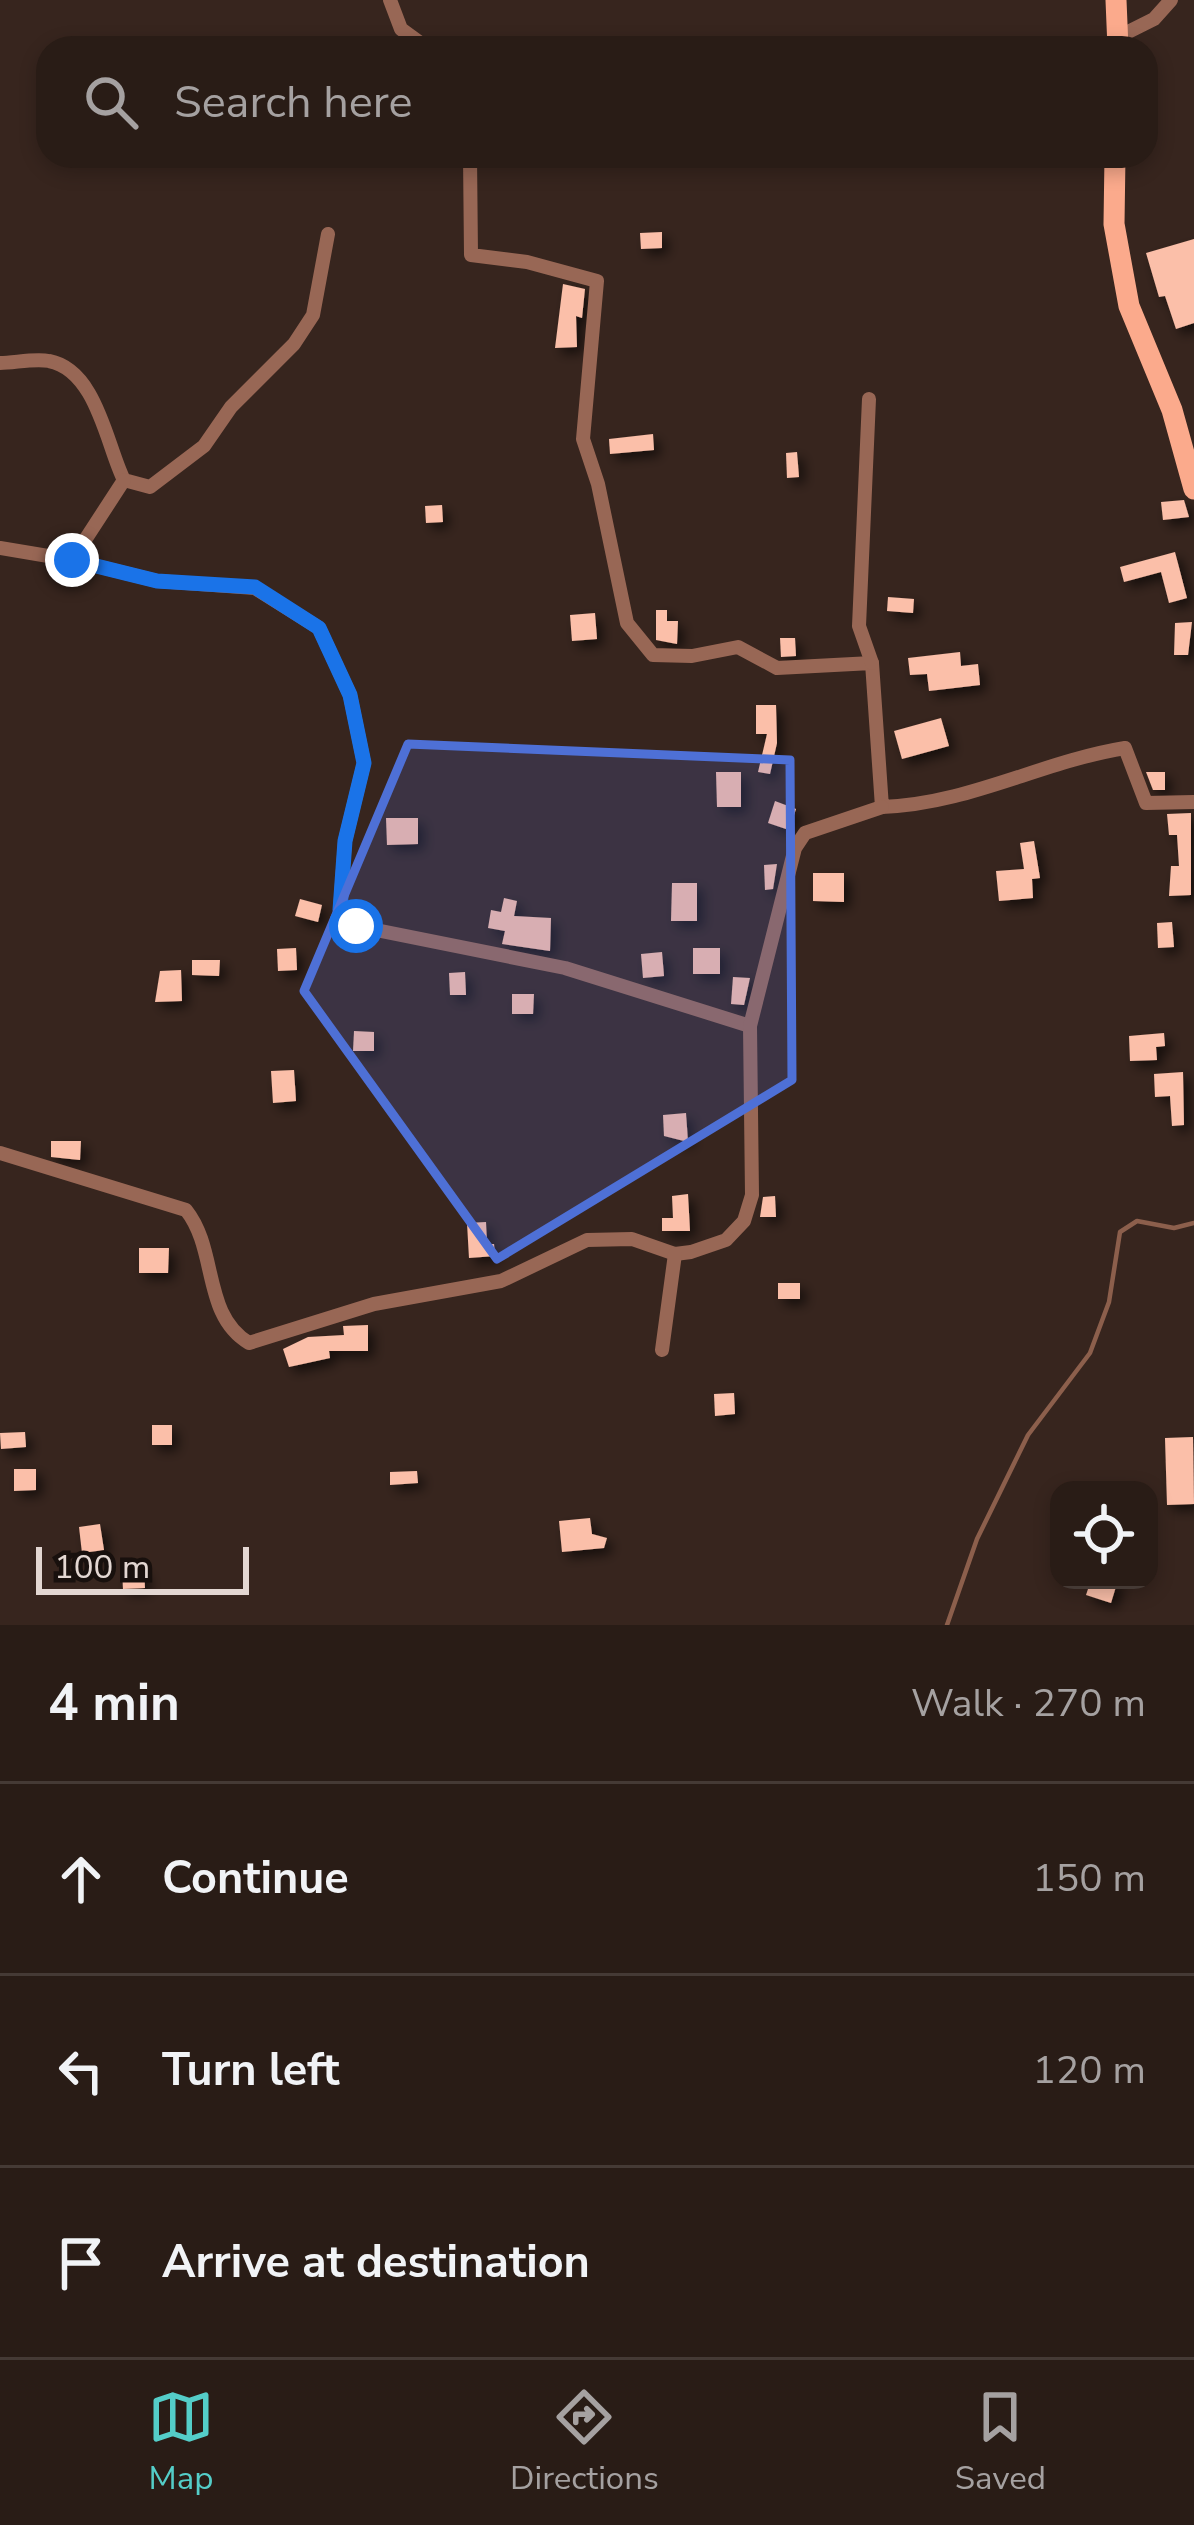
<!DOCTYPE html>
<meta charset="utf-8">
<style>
body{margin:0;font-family:"Nunito Sans",sans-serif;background:#31251f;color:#f1f3f6}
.controls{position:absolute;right:36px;bottom:36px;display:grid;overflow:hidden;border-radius:24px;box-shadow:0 6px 18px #0003}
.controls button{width:108px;height:108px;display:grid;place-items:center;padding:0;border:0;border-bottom:3px solid #453a35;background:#291c16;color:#f1f3f6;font:60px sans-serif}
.scale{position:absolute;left:36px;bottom:30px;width:213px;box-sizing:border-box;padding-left:12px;border:6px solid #e3d7d2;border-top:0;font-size:33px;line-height:42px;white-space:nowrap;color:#e3d7d2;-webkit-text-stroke:9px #18100d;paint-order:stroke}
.stop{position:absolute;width:36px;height:36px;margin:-27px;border:9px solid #1a73e8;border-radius:50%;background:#fff}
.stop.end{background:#1a73e8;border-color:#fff;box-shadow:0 3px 12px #0008}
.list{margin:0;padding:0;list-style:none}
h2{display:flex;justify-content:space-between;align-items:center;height:156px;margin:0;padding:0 48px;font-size:51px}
h2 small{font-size:39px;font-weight:400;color:#a5a1a1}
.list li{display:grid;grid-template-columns:78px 1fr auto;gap:36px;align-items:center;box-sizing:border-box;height:192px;padding:0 48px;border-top:3px solid #453a35}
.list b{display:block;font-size:45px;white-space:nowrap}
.list em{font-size:39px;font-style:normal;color:#a5a1a1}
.icon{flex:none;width:66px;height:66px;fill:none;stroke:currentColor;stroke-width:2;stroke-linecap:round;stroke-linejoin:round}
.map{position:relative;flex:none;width:1194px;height:1625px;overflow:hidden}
.search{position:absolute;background:#291c16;box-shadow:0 6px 18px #0003;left:36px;right:36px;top:36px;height:132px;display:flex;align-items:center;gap:30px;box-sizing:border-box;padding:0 42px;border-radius:36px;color:#a5a1a1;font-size:45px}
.sheet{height:732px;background:#291c16}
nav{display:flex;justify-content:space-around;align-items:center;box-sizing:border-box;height:168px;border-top:3px solid #453a35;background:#291c16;font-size:33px;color:#a5a1a1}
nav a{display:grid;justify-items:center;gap:6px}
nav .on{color:#54cdc8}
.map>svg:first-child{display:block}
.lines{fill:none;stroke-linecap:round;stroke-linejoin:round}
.stream{stroke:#8c5f4c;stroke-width:4.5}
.building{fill:#fbbfa9;filter:url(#shadow)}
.street{stroke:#986755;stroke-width:14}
.primary{stroke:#fbaa8c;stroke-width:21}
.route{stroke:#1a73e8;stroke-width:15}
.marked{fill:#4e70d6;fill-opacity:0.2;stroke:#4e70d6;stroke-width:9;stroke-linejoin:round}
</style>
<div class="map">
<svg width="1194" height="1625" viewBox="0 0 1194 1625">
<defs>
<filter id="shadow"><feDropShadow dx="6" dy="6" stdDeviation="6" flood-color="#0009"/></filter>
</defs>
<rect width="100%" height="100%" fill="#37251e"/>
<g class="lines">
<polyline class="stream" points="947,1625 977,1539 1028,1435 1090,1353 1109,1302 1120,1232 1137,1221 1174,1228 1194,1223"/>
</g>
<g class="building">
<polygon points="662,232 662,248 641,249 640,233"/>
<polygon points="1194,239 1194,323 1176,329 1165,296 1159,297 1146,253"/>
<polygon points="563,284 585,289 582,318 576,316 577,347 555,348"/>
<polygon points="653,434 654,450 610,454 609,439"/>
<polygon points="797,452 799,477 787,478 786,453"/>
<polygon points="1184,500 1189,517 1163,520 1161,502"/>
<polygon points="442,505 443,522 426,523 425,506"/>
<polygon points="1175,552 1187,598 1169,603 1161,572 1124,582 1120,567"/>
<polygon points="888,597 914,599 913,613 887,611"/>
<polygon points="656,610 667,610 667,621 678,621 677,644 656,640"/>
<polygon points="595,613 597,639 572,641 570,615"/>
<polygon points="1192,622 1188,655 1174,655 1175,623"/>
<polygon points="780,638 795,638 796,656 781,657"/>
<polygon points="960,652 961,666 978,664 980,685 929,691 927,674 910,675 908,658"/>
<polygon points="756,705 776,705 777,743 770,774 758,772 767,734 756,734"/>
<polygon points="941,718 949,746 902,759 894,731"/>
<polygon points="716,772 741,772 741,807 717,807"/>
<polygon points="1146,772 1165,772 1165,790 1153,790"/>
<polygon points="775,801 796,809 789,830 768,823"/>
<polygon points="1191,813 1191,895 1169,896 1171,866 1179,866 1177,835 1169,835 1167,814"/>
<polygon points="386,818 418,818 418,844 387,845"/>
<polygon points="1034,841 1040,878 1032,879 1033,898 999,901 996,871 1024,869 1020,843"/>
<polygon points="777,864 773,889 765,890 764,865"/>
<polygon points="813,873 844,873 844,902 813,901"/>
<polygon points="672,883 697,883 697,921 671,921"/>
<polygon points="504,898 517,901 514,916 551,918 550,951 502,944 505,931 488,928 491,910 501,912"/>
<polygon points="300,899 322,905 318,922 295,916"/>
<polygon points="1172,922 1174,947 1158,948 1157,923"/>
<polygon points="296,948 297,970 278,971 277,949"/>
<rect x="693" y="948" width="27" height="26"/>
<polygon points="662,952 664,976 643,978 641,954"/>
<polygon points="192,960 220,960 219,976 192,975"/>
<polygon points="181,970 182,1001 155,1002 160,971"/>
<polygon points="465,972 466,995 450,995 449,973"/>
<polygon points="733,977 750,978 744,1005 731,1004"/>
<polygon points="512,994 534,994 533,1014 512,1014"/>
<polygon points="354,1031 374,1032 374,1051 353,1051"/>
<polygon points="1164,1033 1165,1046 1156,1047 1157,1060 1130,1061 1129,1036"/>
<polygon points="294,1070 296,1101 273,1103 271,1071"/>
<polygon points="1183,1072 1184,1125 1172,1126 1170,1096 1155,1097 1154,1074"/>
<polygon points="686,1113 688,1142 664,1136 663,1115"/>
<polygon points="51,1141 81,1141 80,1160 51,1157"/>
<polygon points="688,1194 690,1231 662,1231 662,1218 673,1218 672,1196"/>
<polygon points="775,1196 776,1217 760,1217 763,1197"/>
<polygon points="486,1222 487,1244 494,1244 495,1256 469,1258 467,1223"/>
<polygon points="139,1248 169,1248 168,1273 139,1273"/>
<rect x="778" y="1283" width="22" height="16"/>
<polygon points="368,1325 368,1351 329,1351 330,1358 289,1367 283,1349 308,1337 344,1335 343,1326"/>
<polygon points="734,1393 735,1414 715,1416 714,1394"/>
<rect x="152" y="1425" width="20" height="20"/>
<polygon points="25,1432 26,1447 1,1449 0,1433"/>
<polygon points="1193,1437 1194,1504 1167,1505 1165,1438"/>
<polygon points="14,1469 36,1469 36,1490 14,1491"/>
<polygon points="417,1471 418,1483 390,1485 390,1472"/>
<polygon points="590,1518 592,1534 607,1538 604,1548 562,1552 559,1521"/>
<polygon points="100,1524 104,1550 82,1553 79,1527"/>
<polygon points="144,1569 145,1588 123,1589 122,1571"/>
<polygon points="1091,1580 1118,1580 1111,1603 1086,1595"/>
</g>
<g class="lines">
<g class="street">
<polyline points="390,0 401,29 427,48"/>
<polyline points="1118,37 1154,19 1171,0"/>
<path d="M 470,156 L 471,255 L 527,262 L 597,281 L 583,439 L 598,484 L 627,623 L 653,655 L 692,656 L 738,647 L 777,668 L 872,663 L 882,807 C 969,804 1040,762 1125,748 L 1146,803 L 1194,802"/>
<path d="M 0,363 C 14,363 35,358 49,361 C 97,370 107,447 124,480 L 150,487 L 204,446 L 231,407 L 294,344 L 313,315 L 328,234"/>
<polyline points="869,399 859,626 872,663"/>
<polyline points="0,548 72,560 124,480"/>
<polyline points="72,560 157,581 255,588 319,628 350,695 364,763 345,841 340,910 356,926 565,968 750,1026"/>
<path d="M 0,1153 L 186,1210 C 218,1250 202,1315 249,1343 L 374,1304 L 501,1281 L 587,1240 L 632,1239 L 675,1254 L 691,1252 L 726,1240 L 744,1221 L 752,1195 L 750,1026 L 795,848 L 805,833 L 882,807"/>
<polyline points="662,1350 675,1254"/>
</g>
<g class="primary">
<polyline points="1116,0 1118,48"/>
<polyline points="1115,156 1114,224 1129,306 1172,410 1194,489"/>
</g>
</g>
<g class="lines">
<polyline class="route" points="72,560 157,581 255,587 319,628 350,695 364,763 345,841 340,910 356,926"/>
</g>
<path class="marked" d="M 408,744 L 790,760 L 792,1080 L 497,1259 L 304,991 Z"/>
</svg>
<div class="controls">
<button><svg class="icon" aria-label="locate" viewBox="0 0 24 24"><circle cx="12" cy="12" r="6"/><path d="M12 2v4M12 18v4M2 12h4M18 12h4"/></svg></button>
</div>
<div class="scale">100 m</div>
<div class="stop" style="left:356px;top:926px"></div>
<div class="stop end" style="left:72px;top:560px"></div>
<div class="search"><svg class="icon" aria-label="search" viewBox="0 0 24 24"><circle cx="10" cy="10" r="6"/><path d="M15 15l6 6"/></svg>Search here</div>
</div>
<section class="sheet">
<h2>4 min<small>Walk · 270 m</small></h2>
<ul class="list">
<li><svg class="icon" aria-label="ahead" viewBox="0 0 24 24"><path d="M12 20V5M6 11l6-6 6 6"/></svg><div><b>Continue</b></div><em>150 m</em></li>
<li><svg class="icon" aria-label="left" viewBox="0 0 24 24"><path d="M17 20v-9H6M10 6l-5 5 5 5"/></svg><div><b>Turn left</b></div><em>120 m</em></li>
<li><svg class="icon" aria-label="arrive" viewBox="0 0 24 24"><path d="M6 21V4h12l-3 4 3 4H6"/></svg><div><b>Arrive at destination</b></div></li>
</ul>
</section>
<nav>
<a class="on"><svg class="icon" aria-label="map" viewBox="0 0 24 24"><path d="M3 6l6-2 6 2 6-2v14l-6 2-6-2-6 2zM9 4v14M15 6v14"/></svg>Map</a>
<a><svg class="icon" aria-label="directions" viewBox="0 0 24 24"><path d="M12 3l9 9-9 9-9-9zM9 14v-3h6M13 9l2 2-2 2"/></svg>Directions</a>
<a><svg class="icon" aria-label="saved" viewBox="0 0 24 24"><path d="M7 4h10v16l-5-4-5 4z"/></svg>Saved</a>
</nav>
